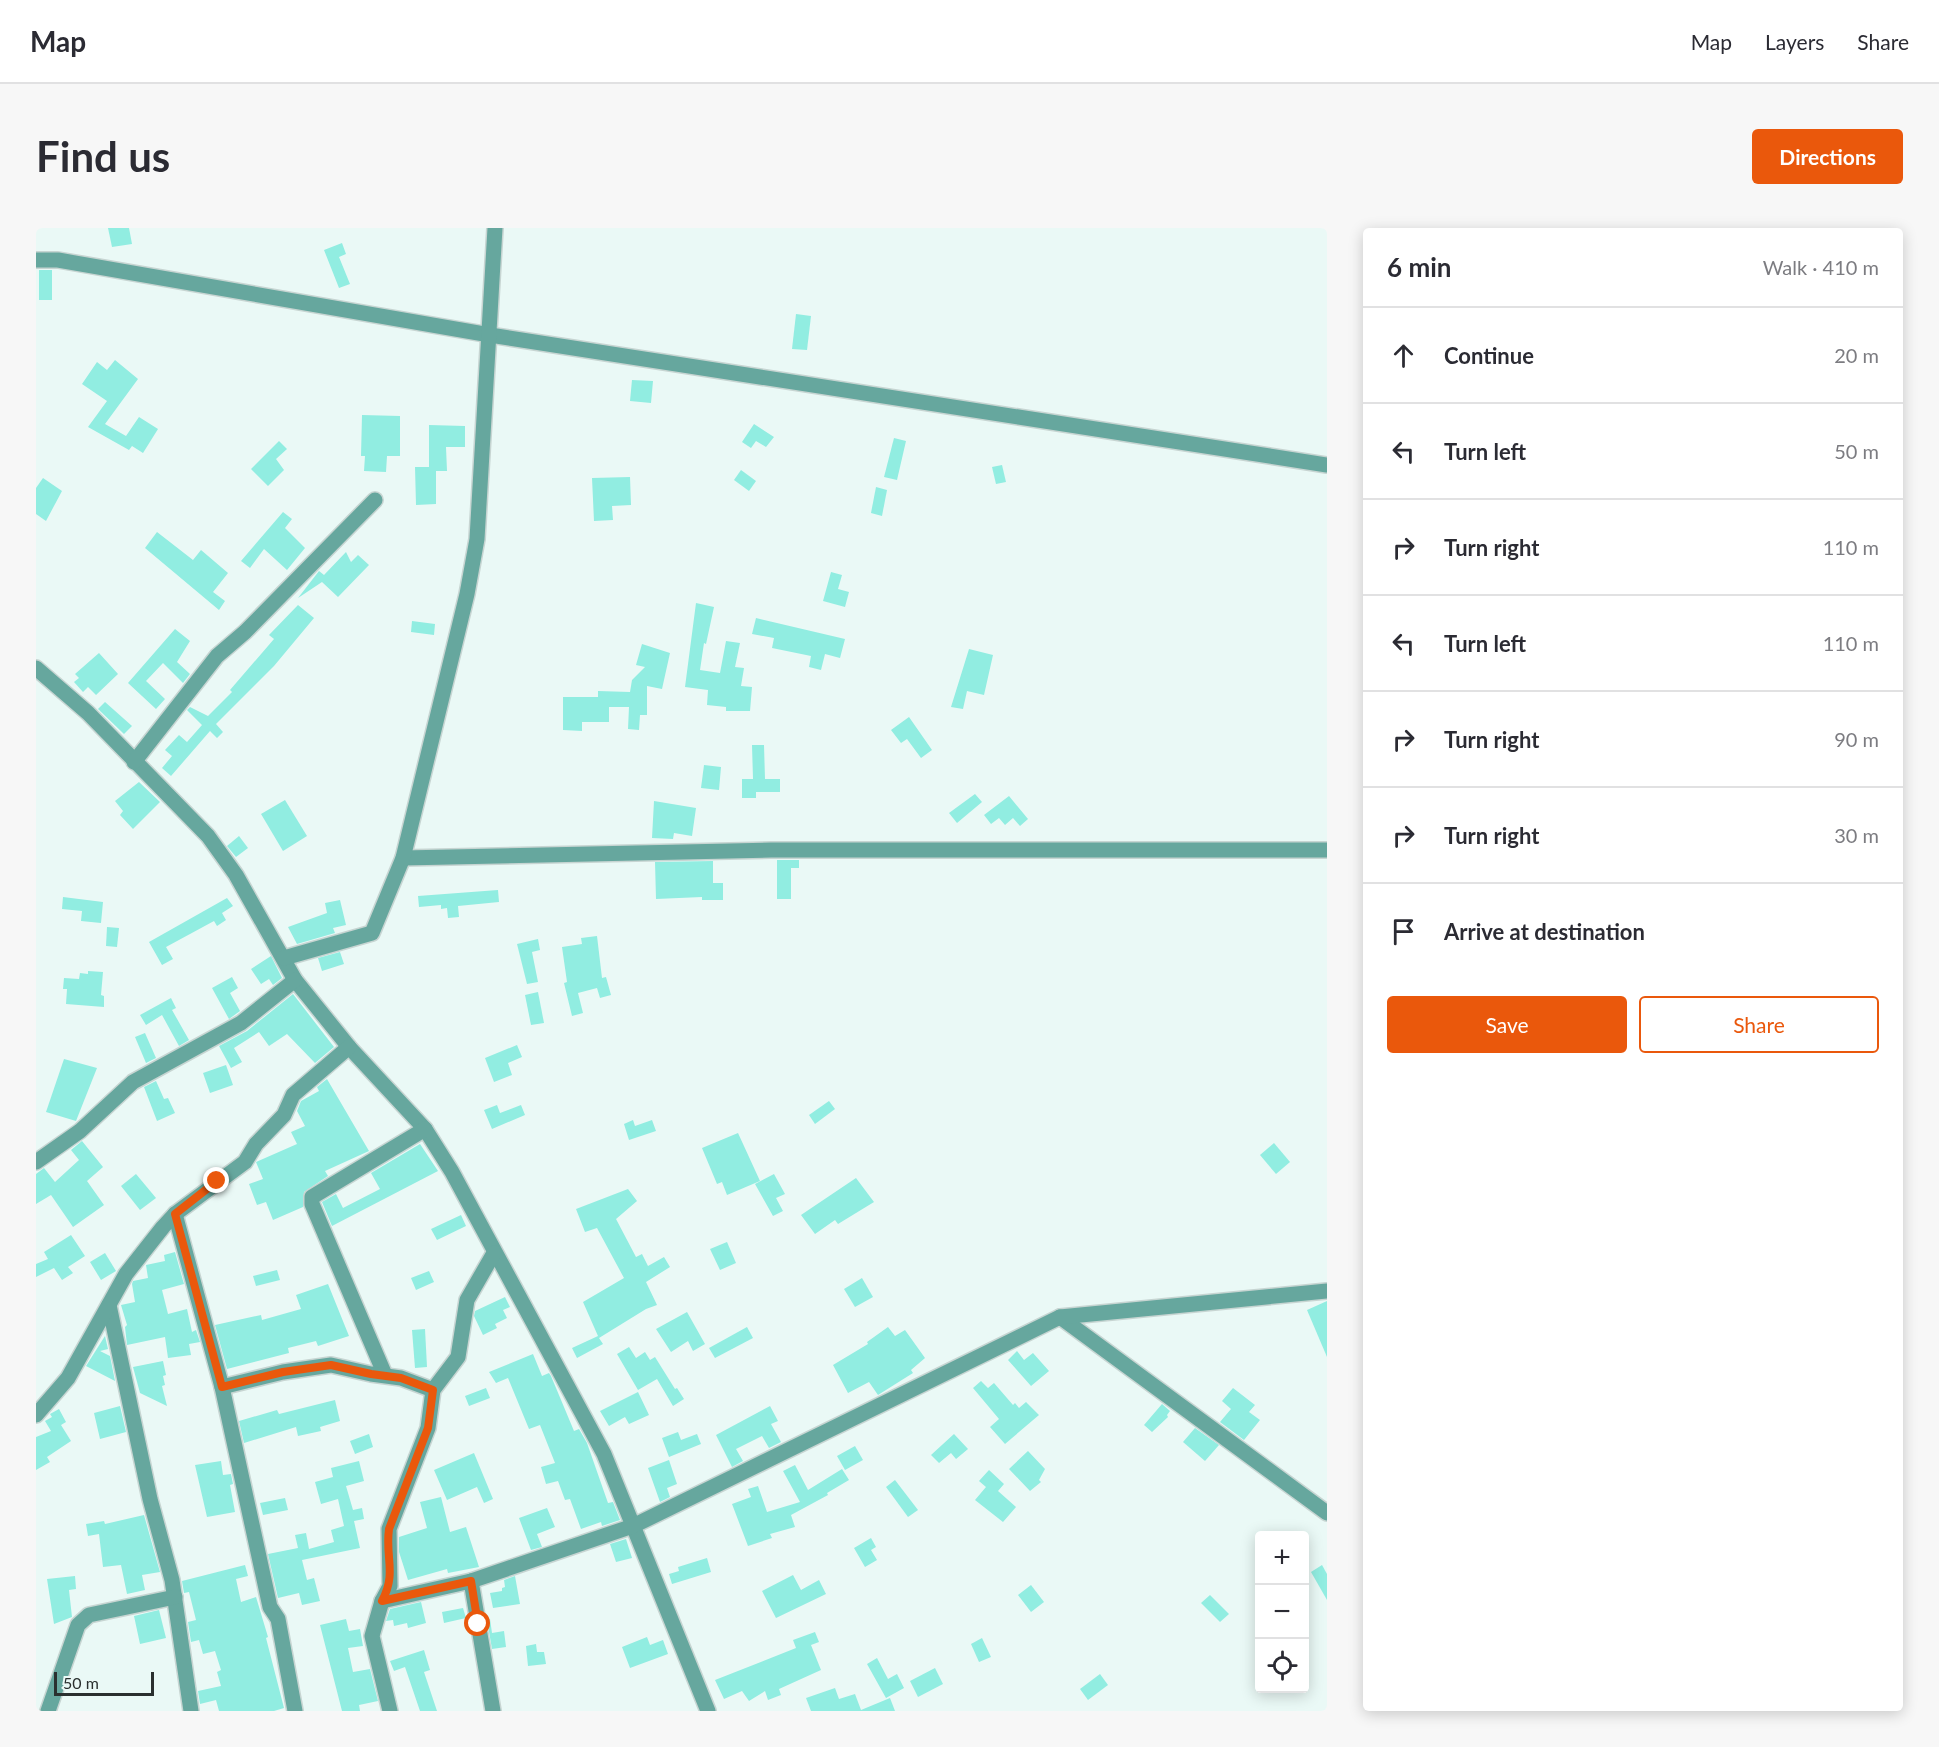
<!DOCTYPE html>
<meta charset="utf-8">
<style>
body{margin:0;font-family:Lato,sans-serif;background:#f7f7f7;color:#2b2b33}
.controls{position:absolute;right:18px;bottom:18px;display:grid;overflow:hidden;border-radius:6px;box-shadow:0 3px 15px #0003}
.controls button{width:54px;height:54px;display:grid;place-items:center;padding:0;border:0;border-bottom:2px solid #e1e1e2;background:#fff;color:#2b2b33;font:30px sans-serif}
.scale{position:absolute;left:18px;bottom:15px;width:100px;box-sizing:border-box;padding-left:6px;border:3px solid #2a302f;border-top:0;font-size:16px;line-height:21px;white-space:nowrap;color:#2a302f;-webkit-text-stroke:4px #eaf9f6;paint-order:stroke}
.stop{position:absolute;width:18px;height:18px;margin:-14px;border:4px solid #ea580c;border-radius:50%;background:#fff}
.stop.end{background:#ea580c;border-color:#fff;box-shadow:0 2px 6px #0008}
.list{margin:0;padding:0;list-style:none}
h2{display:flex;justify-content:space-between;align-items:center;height:78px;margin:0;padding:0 24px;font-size:26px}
h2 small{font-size:20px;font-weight:400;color:#7c7c81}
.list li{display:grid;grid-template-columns:39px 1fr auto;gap:18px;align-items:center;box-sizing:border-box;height:96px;padding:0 24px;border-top:2px solid #e1e1e2}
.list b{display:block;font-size:22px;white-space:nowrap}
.list em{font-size:20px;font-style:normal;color:#7c7c81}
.actions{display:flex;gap:12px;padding:18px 24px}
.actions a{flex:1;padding:14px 0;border:2px solid #ea580c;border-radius:6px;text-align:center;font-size:21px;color:#ea580c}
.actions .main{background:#ea580c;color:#fff}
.icon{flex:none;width:33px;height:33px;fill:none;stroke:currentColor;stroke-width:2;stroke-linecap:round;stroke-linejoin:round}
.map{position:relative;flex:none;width:1291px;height:1483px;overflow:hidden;border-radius:6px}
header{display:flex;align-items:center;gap:36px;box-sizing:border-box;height:84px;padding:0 30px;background:#fff;border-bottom:2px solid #e1e1e2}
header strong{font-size:28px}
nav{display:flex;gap:33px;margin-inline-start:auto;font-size:21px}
.intro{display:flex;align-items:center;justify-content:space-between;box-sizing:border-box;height:144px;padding:0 36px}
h1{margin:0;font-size:42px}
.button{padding:15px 27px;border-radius:6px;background:#ea580c;color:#fff;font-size:21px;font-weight:700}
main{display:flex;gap:36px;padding:0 36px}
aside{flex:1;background:#fff;border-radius:6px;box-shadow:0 3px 15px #0003}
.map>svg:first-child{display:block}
.building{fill:#91ede1}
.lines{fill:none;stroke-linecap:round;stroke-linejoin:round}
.street-casing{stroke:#c7d5d2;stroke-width:18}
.street{stroke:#66a79e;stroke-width:15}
.route{stroke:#ea580c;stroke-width:8}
</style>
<header>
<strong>Map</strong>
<nav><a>Map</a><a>Layers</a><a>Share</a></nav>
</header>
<div class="intro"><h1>Find us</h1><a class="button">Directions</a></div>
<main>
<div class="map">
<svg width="1291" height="1483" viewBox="0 0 1291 1483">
<rect width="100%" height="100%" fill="#eaf9f6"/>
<g class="building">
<polygon points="72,0 93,0 96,16 76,19"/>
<polygon points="306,15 310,26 303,29 314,56 303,60 288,22"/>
<rect x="3" y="42" width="13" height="30"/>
<polygon points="760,86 775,88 771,122 756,121"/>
<polygon points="79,132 102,151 69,196 90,208 103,189 122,201 107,225 96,218 93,222 52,199 71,173 46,156 61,134 71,142"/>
<polygon points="596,152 617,153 615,175 594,173"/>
<polygon points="326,187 364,188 364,228 351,228 350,244 328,243 329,228 325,228"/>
<polygon points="718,196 738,209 730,219 720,213 715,220 706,214"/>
<polygon points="393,197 429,198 429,219 410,219 411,243 400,243 400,276 380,277 379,239 393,239"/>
<polygon points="858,210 870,213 861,252 848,249"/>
<polygon points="243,213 251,221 240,231 248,242 232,258 215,241"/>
<polygon points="966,237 970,254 960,256 956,239"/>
<polygon points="705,242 720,253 713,263 698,252"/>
<polygon points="594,249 595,277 576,278 577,292 558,293 556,250"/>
<polygon points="7,250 26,263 10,293 0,286 0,260"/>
<polygon points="840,259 851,262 846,288 835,285"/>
<polygon points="247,284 256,291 249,300 269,320 251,342 228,321 214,340 205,333"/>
<polygon points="121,304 157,332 165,322 192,345 177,364 189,373 183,382 109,320"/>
<polygon points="310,324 315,334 322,327 333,337 302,369 286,354 262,370 283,343 288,347"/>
<polygon points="795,344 806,347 802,361 813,364 809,379 787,373"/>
<polygon points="660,375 678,379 670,416 668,415 664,442 684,445 690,413 704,415 699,439 708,440 705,458 716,459 714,483 690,483 690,479 671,477 672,462 649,459"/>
<polygon points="262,377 278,390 238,438 180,496 187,504 181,510 174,503 135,548 126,540 136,528 129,522 143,507 151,514 166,497 151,482 154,479 172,488 196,464 194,462 238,411 233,407"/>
<polygon points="720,390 809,411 804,430 789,426 785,442 773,439 775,428 736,420 738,410 716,406"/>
<polygon points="376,393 399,396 398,407 375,404"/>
<polygon points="139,401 154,413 141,434 154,446 147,455 127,435 110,453 129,471 120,481 92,455"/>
<polygon points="606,416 634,425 626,461 611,458 611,487 604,487 603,502 592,501 593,479 573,479 573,494 546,494 546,503 527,502 527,469 562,469 562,463 594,464 596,452 609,439 600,437"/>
<polygon points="933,421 957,427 948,467 931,463 927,481 915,479"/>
<polygon points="63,425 82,446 60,467 52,459 47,464 38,454 43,450 39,446"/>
<polygon points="69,474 96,498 88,506 62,481"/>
<polygon points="873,489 896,522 885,530 871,511 865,515 855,502"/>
<polygon points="716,517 728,517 729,551 744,551 744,564 720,564 720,570 706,570 706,551 717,551"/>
<polygon points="668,537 685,539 683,562 665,560"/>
<polygon points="103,554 124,574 97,601 84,587 87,583 79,573"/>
<polygon points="939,566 946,574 921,595 913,585"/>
<polygon points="973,568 992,591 984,598 977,590 969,597 963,590 955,596 948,587"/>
<polygon points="249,572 271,608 247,623 225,586"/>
<polygon points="618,573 660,580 656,608 638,605 637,611 616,610"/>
<polygon points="203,608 212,620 200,629 191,618"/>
<polygon points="741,632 763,632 763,640 755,640 755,671 741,671"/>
<polygon points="677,633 677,655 687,655 687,672 666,672 666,669 620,671 619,634"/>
<polygon points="462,662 463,674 422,678 423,689 412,690 411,680 405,681 405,677 383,679 382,668"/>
<polygon points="27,669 67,674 65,695 45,693 46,683 26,681"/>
<polygon points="191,670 197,678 186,685 190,692 181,698 178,693 130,719 137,731 126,737 113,714"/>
<polygon points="304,672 310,697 297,700 299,705 261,716 252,699 291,685 289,675"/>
<polygon points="71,699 83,700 81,719 70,718"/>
<polygon points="561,708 566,750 570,749 575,767 564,770 561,760 542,765 547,785 536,788 528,755 531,754 526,719 546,716 545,710"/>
<polygon points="502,711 504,722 496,724 502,754 491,756 481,716"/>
<polygon points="304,724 308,736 286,743 282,730"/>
<polygon points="235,728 246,750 237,757 233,751 225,756 215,741"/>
<polygon points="52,743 67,744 65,767 68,768 68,779 30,776 31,761 27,761 28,750 43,751 44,745 52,746"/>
<polygon points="196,749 202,760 194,765 204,783 193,791 176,760"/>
<polygon points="502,764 508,795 495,797 489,767"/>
<polygon points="257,766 298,819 279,835 251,806 233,818 223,804 198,820 206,834 195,840 183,818 211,803"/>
<polygon points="135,770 140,780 136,782 153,812 143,818 126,787 110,797 104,787"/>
<polygon points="109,805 120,830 110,835 99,809"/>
<polygon points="481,817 486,829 472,835 476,847 458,854 449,830"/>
<polygon points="28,831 61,840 40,893 10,884"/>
<polygon points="190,837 197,857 174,865 167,845"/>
<polygon points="291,851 333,923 289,943 292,948 268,964 267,979 237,992 230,974 221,977 213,956 227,951 220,934 261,916 255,904 269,898 261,883 265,873 283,863 281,859"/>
<polygon points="120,853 128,871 132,870 139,885 121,893 108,859"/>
<polygon points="793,873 799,881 779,896 773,887"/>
<polygon points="461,877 464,885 485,877 489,887 456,901 448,882"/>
<polygon points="597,892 599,898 616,892 620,903 593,912 588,896"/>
<polygon points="702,905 724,953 691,967 686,954 681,956 666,920"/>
<polygon points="46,913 67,939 51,953 68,977 37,999 15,967 0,976 0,946 8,940 19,954 43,932 35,922"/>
<polygon points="1238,915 1254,934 1240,946 1224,927"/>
<polygon points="384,916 402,943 296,998 286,974 300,966 307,980 344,961 335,945"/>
<polygon points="100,946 120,970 104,982 85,958"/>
<polygon points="738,946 749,966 740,970 747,983 737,988 719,956"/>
<polygon points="820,950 838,974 802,996 799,992 779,1006 765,987"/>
<polygon points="592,961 601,973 580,991 600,1029 606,1026 612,1038 628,1029 634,1039 610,1054 621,1077 610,1081 563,1110 567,1116 541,1130 536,1120 562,1108 547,1074 588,1050 561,1000 549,1004 540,981"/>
<polygon points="425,987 430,998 401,1012 395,1001"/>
<polygon points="35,1007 49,1028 32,1039 37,1045 26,1052 18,1040 0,1049 0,1036 12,1031 8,1024"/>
<polygon points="691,1014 700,1035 684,1042 674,1021"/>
<polygon points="139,1024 148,1056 126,1062 132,1086 151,1081 156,1104 160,1102 164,1114 153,1116 155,1127 132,1130 129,1109 91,1117 89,1099 91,1097 85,1077 99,1074 96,1056 97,1053 112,1050 110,1037 129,1033 128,1027"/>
<polygon points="69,1025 80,1043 65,1052 54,1034"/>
<polygon points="241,1042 244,1052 220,1058 217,1048"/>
<polygon points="393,1043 398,1054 380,1062 375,1050"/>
<polygon points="826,1050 837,1069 819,1079 808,1061"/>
<polygon points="292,1056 313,1108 282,1118 280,1113 252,1120 253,1125 191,1141 179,1097 225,1087 226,1092 265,1081 260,1067"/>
<polygon points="469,1069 474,1079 467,1082 471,1090 459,1096 461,1100 447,1107 438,1088 439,1083"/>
<polygon points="1291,1073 1291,1129 1271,1082"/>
<polygon points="651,1084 669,1116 657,1123 652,1113 635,1124 620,1101"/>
<polygon points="711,1099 717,1110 679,1130 673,1120"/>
<polygon points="852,1099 859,1108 869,1102 889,1130 875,1142 877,1145 842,1167 833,1154 812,1165 797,1137 832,1116 831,1114"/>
<polygon points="389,1101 391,1139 379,1140 376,1102"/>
<polygon points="69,1108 72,1121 64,1123 74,1128 79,1153 50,1138"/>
<polygon points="593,1119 600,1130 609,1124 614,1132 619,1129 639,1161 641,1160 648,1171 637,1178 621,1151 602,1162 581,1126"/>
<polygon points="981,1123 988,1132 997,1125 1013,1143 995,1158 972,1132"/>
<polygon points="497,1126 506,1148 513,1145 515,1148 538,1203 543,1201 551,1215 572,1275 577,1274 584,1292 566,1298 565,1294 545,1301 534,1271 529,1272 522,1253 510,1256 505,1239 519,1235 504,1197 493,1201 472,1150 460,1155 453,1144"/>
<polygon points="127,1133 130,1147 127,1148 129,1157 126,1158 131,1178 104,1165 97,1139"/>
<polygon points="945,1153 952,1160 958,1155 977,1177 979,1175 983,1180 990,1174 1003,1187 969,1216 954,1199 963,1191 937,1160"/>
<polygon points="450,1160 454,1170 433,1178 429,1168"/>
<polygon points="1197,1160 1219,1177 1213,1184 1224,1192 1208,1212 1184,1194 1195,1181 1186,1173"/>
<polygon points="602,1164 613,1187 593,1196 589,1189 573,1198 564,1183"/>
<polygon points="299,1172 304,1193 284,1199 285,1203 262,1208 260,1199 208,1215 203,1193 241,1182 243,1186"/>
<polygon points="1126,1176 1134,1183 1131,1187 1132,1189 1116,1204 1108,1197"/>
<polygon points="84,1178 90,1204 64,1211 58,1185"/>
<polygon points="734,1178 742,1193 735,1196 745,1214 733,1220 726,1208 700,1221 707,1233 696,1239 680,1207"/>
<polygon points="23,1181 30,1194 25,1197 35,1213 11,1229 14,1234 0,1242 0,1209 15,1203 9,1193 16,1189 14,1186"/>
<polygon points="1159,1200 1183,1217 1169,1233 1147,1214"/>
<polygon points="642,1204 645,1212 661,1206 665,1216 633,1229 626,1210"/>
<polygon points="333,1206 337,1219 319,1226 314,1213"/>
<polygon points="918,1206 932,1221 920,1231 915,1225 903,1235 895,1227"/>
<polygon points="819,1218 827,1232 809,1242 801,1228"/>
<polygon points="992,1223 1009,1241 1003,1252 1005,1254 994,1263 973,1241"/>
<polygon points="438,1225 457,1271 448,1275 441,1259 411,1272 398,1242"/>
<polygon points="633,1232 641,1256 631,1260 634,1269 624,1274 612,1240"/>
<polygon points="185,1233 187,1247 195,1246 197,1256 194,1257 199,1284 171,1289 159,1237"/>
<polygon points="323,1233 328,1253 310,1258 317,1282 326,1280 328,1291 318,1293 324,1320 266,1332 271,1352 278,1350 284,1373 266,1377 263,1365 242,1370 232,1326 262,1320 259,1307 270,1305 273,1321 298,1314 295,1302 308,1298 302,1271 285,1276 279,1254 297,1249 295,1240"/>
<polygon points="759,1237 772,1262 806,1241 813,1252 791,1265 792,1267 755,1287 759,1299 734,1306 736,1310 712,1318 696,1276 715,1269 712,1261 722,1258 731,1284 764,1274 747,1243"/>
<polygon points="953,1242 968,1256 962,1263 980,1279 967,1294 939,1272 950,1259 943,1253"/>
<polygon points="859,1252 882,1282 872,1289 850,1259"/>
<polygon points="405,1269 414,1304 430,1299 443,1339 412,1345 411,1341 372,1352 363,1324 363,1309 391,1300 384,1274"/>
<polygon points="249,1270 252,1282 227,1287 224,1275"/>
<polygon points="511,1280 519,1299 501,1306 506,1319 495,1322 483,1290"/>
<polygon points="108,1287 124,1344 106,1347 109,1362 91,1366 85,1337 67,1339 63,1306 52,1308 50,1296 68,1293 69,1296"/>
<polygon points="835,1310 840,1319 835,1322 841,1332 829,1339 818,1320"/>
<polygon points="590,1311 596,1330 580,1334 574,1316"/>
<polygon points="671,1330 675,1344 636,1356 633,1346 643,1343 642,1339"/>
<polygon points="209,1337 212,1348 200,1351 205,1374 220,1369 232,1409 230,1410 248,1480 238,1483 183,1483 180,1472 164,1476 162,1463 185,1458 181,1444 185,1442 179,1423 167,1426 163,1412 155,1414 152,1394 160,1392 153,1364 148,1365 146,1353"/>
<polygon points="1286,1337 1291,1346 1291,1372 1275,1344"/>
<polygon points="757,1347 765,1362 783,1352 790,1366 740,1390 726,1363"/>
<polygon points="39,1348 40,1361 33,1362 36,1389 18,1396 11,1351"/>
<polygon points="479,1348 484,1376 457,1380 454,1365 466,1363 466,1360 469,1359 468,1352"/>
<polygon points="995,1357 1008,1374 995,1384 982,1367"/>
<polygon points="1174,1367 1193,1386 1184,1394 1165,1375"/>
<polygon points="385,1374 390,1395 372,1400 371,1395 358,1398 357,1392 350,1393 354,1381"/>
<polygon points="427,1380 430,1390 408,1395 406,1384"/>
<polygon points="123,1382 130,1410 104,1416 98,1388"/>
<polygon points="310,1391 313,1403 324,1401 327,1418 312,1420 317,1444 334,1441 342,1473 323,1477 324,1483 306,1483 284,1397"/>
<polygon points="454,1391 456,1405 468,1403 470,1419 456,1421 451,1392"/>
<polygon points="779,1404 783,1414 775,1417 785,1442 743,1461 745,1467 732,1472 729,1463 713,1473 706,1463 688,1471 679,1452 760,1420 757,1412"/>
<polygon points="611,1409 614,1417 627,1412 632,1426 594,1440 586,1419"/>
<polygon points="946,1410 955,1429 943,1434 935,1416"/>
<polygon points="500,1416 501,1424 508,1424 510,1436 492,1438 490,1418"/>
<polygon points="388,1422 394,1442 388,1444 401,1483 384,1483 369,1439 358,1443 354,1433"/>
<polygon points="841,1430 852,1451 861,1446 868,1460 850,1470 831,1436"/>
<polygon points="899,1440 907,1456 882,1469 874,1453"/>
<polygon points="1064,1446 1072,1457 1052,1472 1044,1461"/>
<polygon points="799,1460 803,1471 819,1466 825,1482 854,1470 859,1483 775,1483 770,1470"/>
</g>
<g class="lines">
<g class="street-casing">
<g id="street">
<polyline points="0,32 22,32 454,107 1291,237"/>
<polyline points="0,440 52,485 172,608 200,647 259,752 313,819 389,901 416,944 568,1226 672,1483"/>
<polyline points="98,534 181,428 209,404 339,272"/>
<polyline points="367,630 735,622 1291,622"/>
<polyline points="248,730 336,705 367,630 431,366 441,311 459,0"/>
<polyline points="0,934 44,903 97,854 205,795 259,752"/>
<polyline points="139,986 186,1159 234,1379 242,1391 259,1483"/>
<polyline points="73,1077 114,1271 136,1352 155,1483"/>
<polyline points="1024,1089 1291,1285"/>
<polyline points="349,1147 276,976 276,969 389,901"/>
<polyline points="186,1159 247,1144 295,1137 335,1146 365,1150 397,1162"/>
<polyline points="0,1187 32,1150 90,1046 127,999 139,986 209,934 220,916 248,887 257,867 313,819"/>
<polyline points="435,1353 457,1483"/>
<polyline points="346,1373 435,1353 597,1298 1024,1089 1291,1063"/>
<polyline points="12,1483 42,1397 53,1387 139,1369"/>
<polyline points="354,1483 336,1408 346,1373 354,1358 353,1301 392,1200 397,1162 422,1129 431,1072 458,1025"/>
</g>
</g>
<use href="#street" class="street"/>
</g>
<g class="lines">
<path class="route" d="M 181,953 L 139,986 L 186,1159 L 247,1144 L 295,1137 L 335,1146 L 365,1150 L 397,1162 L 392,1200 L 353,1301 C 349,1330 361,1345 346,1373 L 435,1353 L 442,1396"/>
</g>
</svg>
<div class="controls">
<button>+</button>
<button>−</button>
<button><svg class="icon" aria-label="locate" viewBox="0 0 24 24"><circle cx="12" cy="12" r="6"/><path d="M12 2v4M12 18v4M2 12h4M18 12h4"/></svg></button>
</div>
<div class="scale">50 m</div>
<div class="stop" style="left:442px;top:1396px"></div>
<div class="stop end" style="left:181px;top:953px"></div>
</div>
<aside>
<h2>6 min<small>Walk · 410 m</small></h2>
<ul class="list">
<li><svg class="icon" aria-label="ahead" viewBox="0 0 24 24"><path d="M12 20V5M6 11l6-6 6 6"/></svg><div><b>Continue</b></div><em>20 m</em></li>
<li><svg class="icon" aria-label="left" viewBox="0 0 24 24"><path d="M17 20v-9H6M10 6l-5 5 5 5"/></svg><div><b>Turn left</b></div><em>50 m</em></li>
<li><svg class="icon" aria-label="right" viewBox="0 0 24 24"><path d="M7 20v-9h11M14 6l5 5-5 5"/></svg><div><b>Turn right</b></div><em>110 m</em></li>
<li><svg class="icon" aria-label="left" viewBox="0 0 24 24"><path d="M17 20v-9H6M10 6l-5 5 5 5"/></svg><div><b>Turn left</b></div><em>110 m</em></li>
<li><svg class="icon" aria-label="right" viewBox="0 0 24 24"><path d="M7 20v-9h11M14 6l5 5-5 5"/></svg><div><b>Turn right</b></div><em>90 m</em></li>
<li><svg class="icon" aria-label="right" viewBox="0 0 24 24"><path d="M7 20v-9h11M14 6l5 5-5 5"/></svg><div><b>Turn right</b></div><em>30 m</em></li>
<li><svg class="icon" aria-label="arrive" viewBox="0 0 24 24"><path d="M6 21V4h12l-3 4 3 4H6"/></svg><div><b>Arrive at destination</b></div></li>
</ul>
<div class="actions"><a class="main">Save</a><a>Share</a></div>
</aside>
</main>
